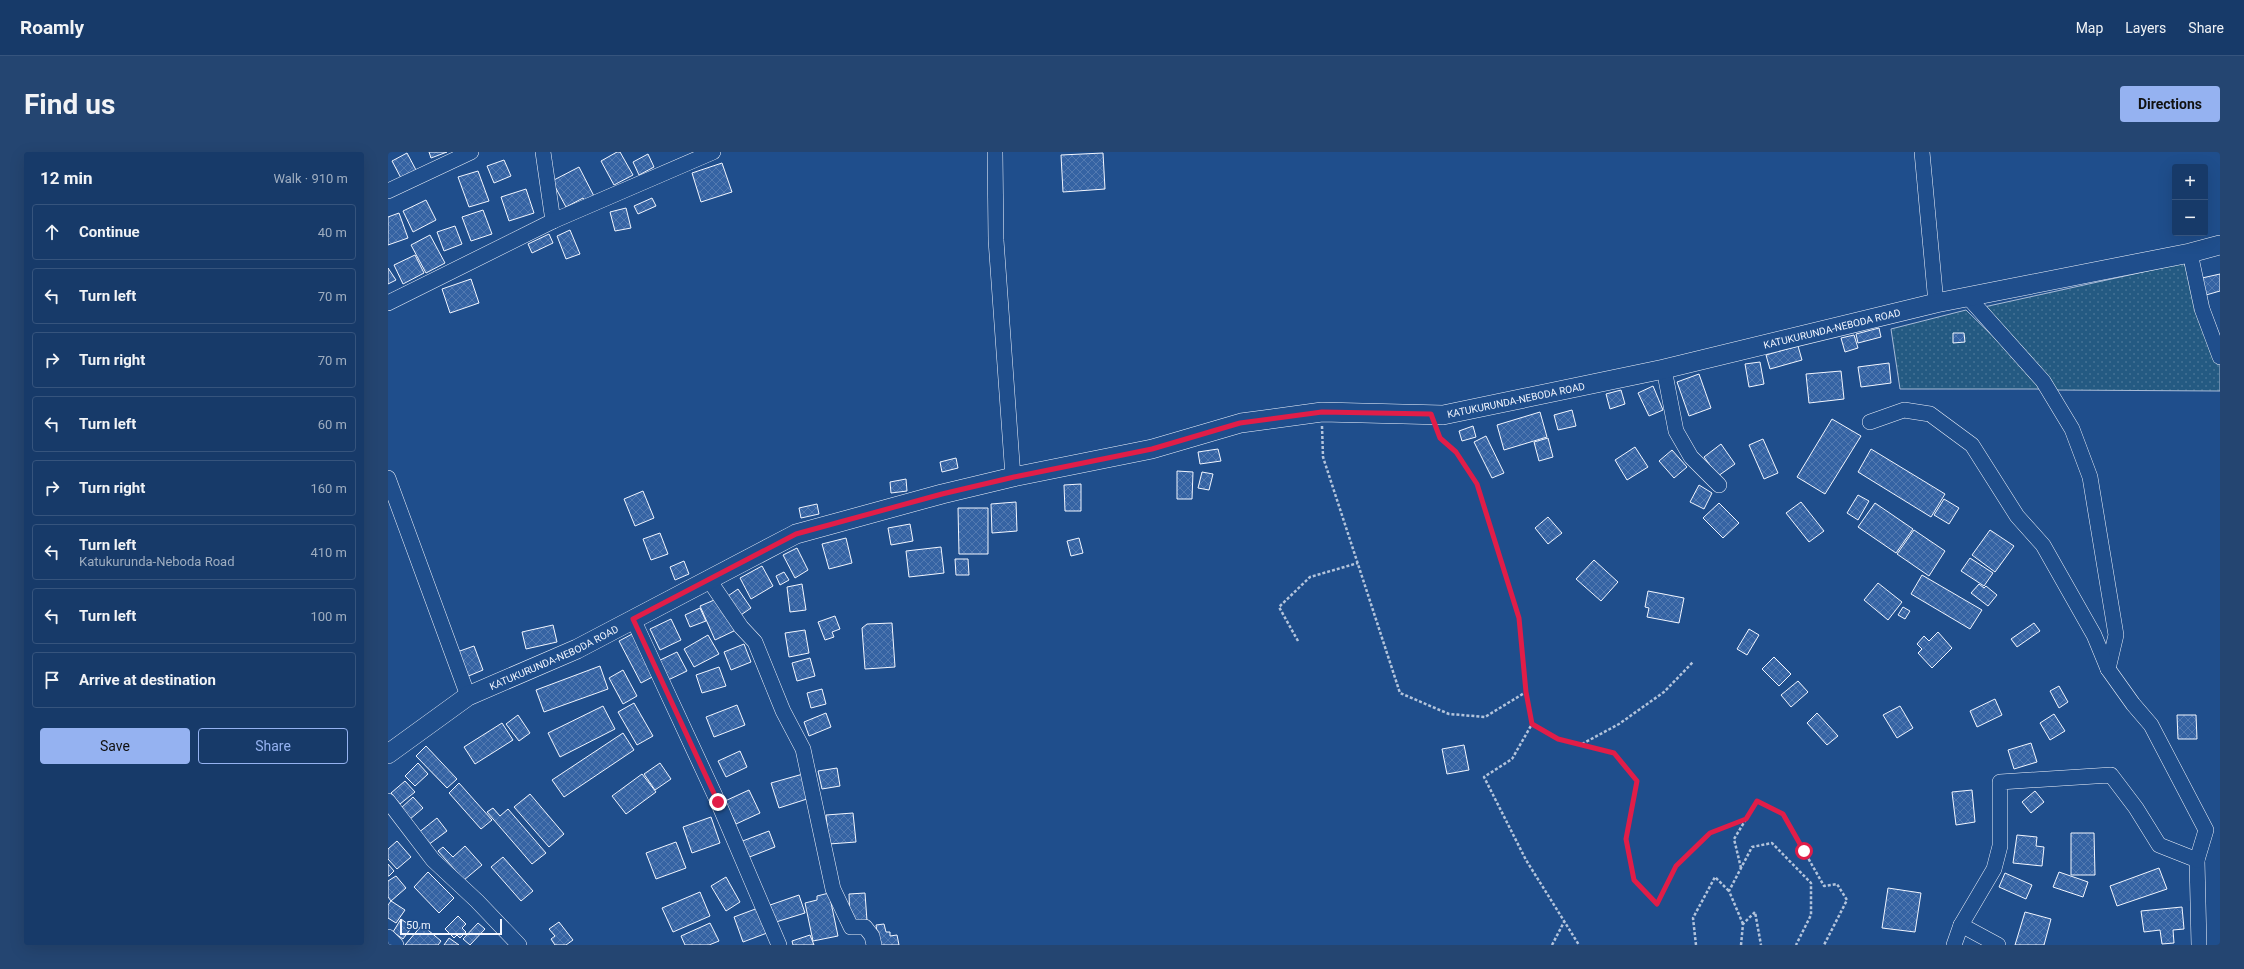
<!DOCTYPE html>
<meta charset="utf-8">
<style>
body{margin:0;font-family:Roboto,sans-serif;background:#244571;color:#f1f3f6}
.controls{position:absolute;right:12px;top:12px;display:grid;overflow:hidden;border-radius:4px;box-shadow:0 4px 16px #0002}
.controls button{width:36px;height:36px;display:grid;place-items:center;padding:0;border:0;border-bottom:1px solid #36547d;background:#173a69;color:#f1f3f6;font:20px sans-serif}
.scale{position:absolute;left:12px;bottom:10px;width:102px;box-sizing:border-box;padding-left:4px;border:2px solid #f2f6ff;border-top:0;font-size:11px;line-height:14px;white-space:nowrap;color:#f2f6ff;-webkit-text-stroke:3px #1f4e8c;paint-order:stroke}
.stop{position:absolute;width:12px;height:12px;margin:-9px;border:3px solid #e11d48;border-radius:50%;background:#fff}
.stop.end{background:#e11d48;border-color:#fff;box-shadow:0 1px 4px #0008}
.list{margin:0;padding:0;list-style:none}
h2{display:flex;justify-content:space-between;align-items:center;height:52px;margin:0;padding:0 16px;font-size:17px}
h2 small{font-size:13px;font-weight:400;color:#9eadc0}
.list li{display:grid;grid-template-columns:26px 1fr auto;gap:12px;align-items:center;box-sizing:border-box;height:56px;margin:0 8px 8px;padding:0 8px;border:1px solid #36547d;border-radius:4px}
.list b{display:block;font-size:15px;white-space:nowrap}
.list p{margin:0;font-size:13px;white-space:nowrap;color:#9eadc0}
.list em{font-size:13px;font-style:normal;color:#9eadc0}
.actions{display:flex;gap:8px;padding:12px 16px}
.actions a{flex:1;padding:9px 0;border:1px solid #95b2f1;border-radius:4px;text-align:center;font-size:14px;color:#95b2f1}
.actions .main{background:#95b2f1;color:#111}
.icon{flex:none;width:22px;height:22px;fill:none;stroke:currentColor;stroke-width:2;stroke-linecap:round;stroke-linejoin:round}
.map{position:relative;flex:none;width:1832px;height:793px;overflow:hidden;border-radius:4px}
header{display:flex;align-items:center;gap:24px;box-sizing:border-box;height:56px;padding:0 20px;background:#173a69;border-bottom:1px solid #36547d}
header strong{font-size:19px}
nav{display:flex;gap:22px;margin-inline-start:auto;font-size:14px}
.intro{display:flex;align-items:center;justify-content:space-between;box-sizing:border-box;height:96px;padding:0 24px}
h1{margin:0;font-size:28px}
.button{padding:10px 18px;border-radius:4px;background:#95b2f1;color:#111;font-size:14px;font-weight:700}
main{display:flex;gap:24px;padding:0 24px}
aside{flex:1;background:#173a69;border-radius:4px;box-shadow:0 4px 16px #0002}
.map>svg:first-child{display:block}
.grass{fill:url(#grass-dots);stroke:#a8bbd7}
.building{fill:url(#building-cross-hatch);stroke:#f2f6ff}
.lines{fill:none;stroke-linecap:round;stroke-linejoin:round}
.minor-casing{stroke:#f2f6ff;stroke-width:16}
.major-casing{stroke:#f2f6ff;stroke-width:20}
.path{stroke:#b3c4dc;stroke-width:2.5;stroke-dasharray:3 2;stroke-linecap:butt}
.minor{stroke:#1f4e8c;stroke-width:15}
.major{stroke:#1f4e8c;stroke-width:19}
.route{stroke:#e11d48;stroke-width:5}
.labels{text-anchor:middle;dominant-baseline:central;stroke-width:3;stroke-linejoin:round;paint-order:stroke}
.street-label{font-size:10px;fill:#f2f6ff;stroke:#1f4e8c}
</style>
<header>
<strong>Roamly</strong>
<nav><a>Map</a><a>Layers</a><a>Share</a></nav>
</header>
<div class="intro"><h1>Find us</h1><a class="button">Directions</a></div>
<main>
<aside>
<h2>12 min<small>Walk · 910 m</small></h2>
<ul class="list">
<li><svg class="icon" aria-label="ahead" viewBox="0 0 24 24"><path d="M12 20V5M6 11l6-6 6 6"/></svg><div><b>Continue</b></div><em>40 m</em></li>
<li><svg class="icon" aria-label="left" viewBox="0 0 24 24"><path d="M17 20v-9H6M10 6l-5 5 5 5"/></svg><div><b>Turn left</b></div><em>70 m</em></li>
<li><svg class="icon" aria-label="right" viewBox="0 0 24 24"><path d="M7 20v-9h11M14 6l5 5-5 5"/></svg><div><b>Turn right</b></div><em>70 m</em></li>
<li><svg class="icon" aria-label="left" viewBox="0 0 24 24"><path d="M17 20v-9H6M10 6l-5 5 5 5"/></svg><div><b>Turn left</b></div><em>60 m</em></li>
<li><svg class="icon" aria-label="right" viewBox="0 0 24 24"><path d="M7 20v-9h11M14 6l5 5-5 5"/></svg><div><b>Turn right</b></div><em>160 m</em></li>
<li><svg class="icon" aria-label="left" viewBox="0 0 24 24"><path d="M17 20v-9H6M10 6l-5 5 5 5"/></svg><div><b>Turn left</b><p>Katukurunda-Neboda Road</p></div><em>410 m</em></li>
<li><svg class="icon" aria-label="left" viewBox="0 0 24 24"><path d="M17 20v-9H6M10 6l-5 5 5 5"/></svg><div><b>Turn left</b></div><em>100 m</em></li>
<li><svg class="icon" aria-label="arrive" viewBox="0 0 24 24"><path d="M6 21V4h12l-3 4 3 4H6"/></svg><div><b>Arrive at destination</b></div></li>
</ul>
<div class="actions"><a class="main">Save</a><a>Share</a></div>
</aside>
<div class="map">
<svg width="1832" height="793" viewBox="0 0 1832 793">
<defs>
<pattern id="grass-dots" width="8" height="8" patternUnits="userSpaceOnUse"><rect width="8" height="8" fill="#245a82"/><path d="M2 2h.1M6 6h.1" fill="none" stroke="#447295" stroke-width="1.8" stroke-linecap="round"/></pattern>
<pattern id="building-cross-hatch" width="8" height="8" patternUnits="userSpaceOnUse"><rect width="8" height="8" fill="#3563a3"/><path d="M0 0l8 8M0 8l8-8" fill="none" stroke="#537ab1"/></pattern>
</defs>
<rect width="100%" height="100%" fill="#1f4e8c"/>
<g class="grass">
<polygon points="1796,111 1832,199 1832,239 1665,238 1596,155"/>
<polygon points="1578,158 1659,237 1512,237 1503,177"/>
</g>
<g class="building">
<polygon points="41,0 59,0 43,6"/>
<polygon points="229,0 232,0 245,23 226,33 213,9"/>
<polygon points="19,1 28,18 13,26 4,9"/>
<polygon points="715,1 717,37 675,40 673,3"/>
<polygon points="260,2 266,15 251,23 245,10"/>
<polygon points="116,8 123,24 106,31 99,14"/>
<polygon points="334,11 344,40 313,50 304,21"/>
<polygon points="191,15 208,48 199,52 195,46 178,55 164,29"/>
<polygon points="90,19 101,49 81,55 70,25"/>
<polygon points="138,37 146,61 121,69 113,45"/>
<polygon points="264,46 268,54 250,62 246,54"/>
<polygon points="38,48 48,68 25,80 15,59"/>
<polygon points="238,56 243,76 227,79 222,60"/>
<polygon points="95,58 104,82 83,89 74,65"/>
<polygon points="11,61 20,86 0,93 0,65"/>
<polygon points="67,74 74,92 56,99 49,80"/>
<polygon points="182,78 192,102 178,107 169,84"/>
<polygon points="161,82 165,91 144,101 140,92"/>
<polygon points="42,83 57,111 38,121 23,93"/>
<polygon points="27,103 36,121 15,132 6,113"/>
<polygon points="0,116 8,128 0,132"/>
<polygon points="1832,122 1832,139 1818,143 1814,126"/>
<polygon points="83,127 91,151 62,161 54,137"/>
<polygon points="1491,176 1493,185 1470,191 1468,182"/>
<polygon points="1565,181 1576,181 1577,190 1565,191"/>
<polygon points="1466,183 1470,196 1457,200 1453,186"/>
<polygon points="1410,194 1414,208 1382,217 1378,203"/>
<polygon points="1372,210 1376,232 1361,235 1357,212"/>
<polygon points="1501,211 1503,231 1473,235 1470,215"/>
<polygon points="1453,219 1456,247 1421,251 1418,222"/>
<polygon points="1311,222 1323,256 1301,264 1289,230"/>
<polygon points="1265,234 1275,258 1261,264 1250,241"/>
<polygon points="1233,238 1237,252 1222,257 1218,242"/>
<polygon points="1184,258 1188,274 1170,278 1166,263"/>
<polygon points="1152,260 1159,285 1116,298 1109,273"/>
<polygon points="1444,267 1473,284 1437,342 1409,325"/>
<polygon points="1085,274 1088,285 1074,289 1071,279"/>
<polygon points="1098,284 1116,321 1104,326 1086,290"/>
<polygon points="1160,286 1165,305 1151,309 1146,290"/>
<polygon points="1375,287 1390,321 1376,327 1361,293"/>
<polygon points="1333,292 1347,312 1330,324 1316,305"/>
<polygon points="1247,295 1260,315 1239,328 1227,308"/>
<polygon points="830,297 833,309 812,312 810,300"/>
<polygon points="1483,297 1557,342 1543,365 1470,320"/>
<polygon points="1284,298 1299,315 1286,326 1271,309"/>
<polygon points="568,306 570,316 554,320 552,310"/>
<polygon points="789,319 805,320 804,347 789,347"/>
<polygon points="814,320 825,322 821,338 810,336"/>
<polygon points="518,327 519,339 503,341 502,330"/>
<polygon points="693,332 693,359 677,359 676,333"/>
<polygon points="1311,333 1324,341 1316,357 1302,350"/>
<polygon points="255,339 266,366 247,374 236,347"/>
<polygon points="1470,343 1481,349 1470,368 1459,361"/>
<polygon points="1556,347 1571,356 1561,372 1546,363"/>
<polygon points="628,350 629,379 604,381 603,352"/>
<polygon points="1413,350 1436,379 1421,390 1398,361"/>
<polygon points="1331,351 1351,371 1335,386 1315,366"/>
<polygon points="1487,351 1525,377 1508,401 1470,375"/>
<polygon points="429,352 431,362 413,366 411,356"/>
<polygon points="570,356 600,356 600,402 571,402"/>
<polygon points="1160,365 1174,381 1160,392 1147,376"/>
<polygon points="522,372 525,389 503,393 500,376"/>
<polygon points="1526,378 1557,399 1541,424 1509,402"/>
<polygon points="1602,378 1626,394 1607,420 1584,403"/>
<polygon points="272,381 280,402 263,408 255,387"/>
<polygon points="458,386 464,411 441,417 434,392"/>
<polygon points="691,386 695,401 683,404 679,389"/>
<polygon points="553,395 556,421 521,425 518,399"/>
<polygon points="409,396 420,418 407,426 395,403"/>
<polygon points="1582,406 1605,421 1596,434 1573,419"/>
<polygon points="567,407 580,407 581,423 568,423"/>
<polygon points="1206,408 1230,430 1213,449 1188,427"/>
<polygon points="296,409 301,422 287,428 282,415"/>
<polygon points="374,414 385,434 363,447 352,426"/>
<polygon points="396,420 401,428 392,433 388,424"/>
<polygon points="1534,423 1594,458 1582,477 1523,442"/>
<polygon points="1490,431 1514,450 1500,468 1476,448"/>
<polygon points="414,432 418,458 402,460 399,435"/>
<polygon points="1591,432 1596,436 1598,434 1609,443 1600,454 1583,441"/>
<polygon points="350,437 363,456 350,465 337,446"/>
<polygon points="1260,439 1296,446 1291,471 1259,465 1261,456 1257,455"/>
<polygon points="331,446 348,478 327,488 312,454"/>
<polygon points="1515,455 1522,459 1517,467 1510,463"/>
<polygon points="312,456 318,469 302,475 297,463"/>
<polygon points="447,464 452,477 444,480 446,485 437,488 430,470"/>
<polygon points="283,467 293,488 272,498 262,477"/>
<polygon points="504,471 507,515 477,517 474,476 479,472"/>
<polygon points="1646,471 1652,479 1629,495 1623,487"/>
<polygon points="165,473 169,490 138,497 134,480"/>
<polygon points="1361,477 1371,483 1359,503 1349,497"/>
<polygon points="417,478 421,501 401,505 397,481"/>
<polygon points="1550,480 1564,496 1544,516 1530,501 1534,497 1529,492 1536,484 1541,489"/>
<polygon points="246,481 268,523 253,531 231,489"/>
<polygon points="320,483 331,502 306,515 296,497"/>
<polygon points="356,492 363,510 343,518 336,500"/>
<polygon points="86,494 95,518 78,525 69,500"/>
<polygon points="289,500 299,519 278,529 268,510"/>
<polygon points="1386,505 1403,522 1391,534 1374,517"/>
<polygon points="422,506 427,524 409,529 404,511"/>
<polygon points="212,514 220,537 156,560 148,538"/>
<polygon points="331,515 338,534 314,541 308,523"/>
<polygon points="235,518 249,544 235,552 221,526"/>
<polygon points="1410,529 1420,540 1403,555 1393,543"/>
<polygon points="1671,534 1680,550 1671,556 1662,539"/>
<polygon points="434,537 438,552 423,556 419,541"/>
<polygon points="1607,547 1614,563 1589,575 1582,559"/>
<polygon points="246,551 265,584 249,593 230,560"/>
<polygon points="349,553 357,573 326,585 318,565"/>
<polygon points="215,554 227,577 172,605 160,581"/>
<polygon points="1512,554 1525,576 1509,586 1495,563"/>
<polygon points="438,561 443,575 421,584 416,570"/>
<polygon points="1429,561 1450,584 1439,593 1419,571"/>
<polygon points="1666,562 1677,579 1662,588 1652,571"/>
<polygon points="130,563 142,581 131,589 118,572"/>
<polygon points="1789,563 1808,563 1809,587 1790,587"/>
<polygon points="114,571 125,588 87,612 76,595"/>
<polygon points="235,581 246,598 176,645 164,628"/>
<polygon points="1643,591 1649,610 1626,617 1620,598"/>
<polygon points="1076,593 1081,618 1059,622 1054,597"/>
<polygon points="38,594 69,627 59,636 28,604"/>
<polygon points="352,599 359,615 338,625 330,609"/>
<polygon points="30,611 40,622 27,634 17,624"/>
<polygon points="272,611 283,627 267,638 256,622"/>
<polygon points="449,616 452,634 434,637 430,619"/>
<polygon points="254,622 268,640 238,662 224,644"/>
<polygon points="415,622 422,646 391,656 383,631"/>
<polygon points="17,629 27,640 12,652 3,641"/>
<polygon points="71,631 104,668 93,677 61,641"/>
<polygon points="361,638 372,661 348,672 337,649"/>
<polygon points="1584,638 1587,670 1568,673 1564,640"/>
<polygon points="1647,639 1656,650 1643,661 1634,650"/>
<polygon points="142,642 176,682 161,695 126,655"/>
<polygon points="25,645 35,656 21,668 12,657"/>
<polygon points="105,656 112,664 120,657 158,701 144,712 99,660"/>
<polygon points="465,661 468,690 441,692 438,663"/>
<polygon points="323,665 332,691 304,701 295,675"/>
<polygon points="49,666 59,679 40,693 30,681"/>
<polygon points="381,679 387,695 359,706 352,690"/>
<polygon points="1683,681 1706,681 1707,723 1683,723"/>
<polygon points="1629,683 1649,685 1648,694 1656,695 1654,714 1625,711"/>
<polygon points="9,689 23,705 9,717 0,707 0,697"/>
<polygon points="288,690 298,716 268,727 258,701"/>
<polygon points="77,694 94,713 76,728 50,699 55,695 65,705"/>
<polygon points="115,705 145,739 133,749 103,715"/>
<polygon points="0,712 6,719 1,724 0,724"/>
<polygon points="1771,716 1779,737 1729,754 1722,734"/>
<polygon points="40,720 66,746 51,761 26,735"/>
<polygon points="1671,720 1700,730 1695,745 1665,735"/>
<polygon points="1617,721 1644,733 1638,747 1611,735"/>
<polygon points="8,724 18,736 3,749 0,745 0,729"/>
<polygon points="338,725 352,750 338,759 323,734"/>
<polygon points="1500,736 1533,741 1527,780 1494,776"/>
<polygon points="312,740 322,764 285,780 274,756"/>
<polygon points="441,741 450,784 425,789 417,751 429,748 429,744"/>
<polygon points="477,741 479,769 462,770 461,742"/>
<polygon points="411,743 417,761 388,770 382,753"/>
<polygon points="3,749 17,758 8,771 0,766 0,753"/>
<polygon points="1794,755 1796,777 1785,778 1786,791 1774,792 1772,778 1756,780 1753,759"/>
<polygon points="370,756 379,781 355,790 346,765"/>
<polygon points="1637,760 1663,767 1656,793 1627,793"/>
<polygon points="70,764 78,772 74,776 78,780 72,786 69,783 66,786 57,777"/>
<polygon points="13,767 24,775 15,787 5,780"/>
<polygon points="171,770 185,788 178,793 167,793 163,787 167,784 161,777"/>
<polygon points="90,771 97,777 82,793 75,787"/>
<polygon points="322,771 331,789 321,793 297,793 293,784"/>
<polygon points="496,772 498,780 502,780 502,784 509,783 511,793 491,793 488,773"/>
<polygon points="34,773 53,789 50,793 17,793"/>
<polygon points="422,783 426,793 405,793 404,789"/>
<polygon points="61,786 71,793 56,793"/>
</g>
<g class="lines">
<g class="minor-casing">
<g id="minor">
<polyline points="155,0 165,69"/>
<polyline points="607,0 608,88 625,325"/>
<polyline points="1534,0 1548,151"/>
<polyline points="0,39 83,0"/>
<polyline points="1802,101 1814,157 1832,205"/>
<polyline points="1580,145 1655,229 1684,277 1702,325 1728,483 1720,517"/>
<polyline points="0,151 165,69 325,0"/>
<polyline points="1276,217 1288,279 1303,305 1331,333"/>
<polyline points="1482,270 1516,258 1542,262 1584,293 1629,364 1655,393 1706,483 1720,517 1745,552 1763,573 1818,678 1809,708 1811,793"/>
<polyline points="0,326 80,544"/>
<polyline points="321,428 353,475 367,490 395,559 415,597 445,737 463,775 477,775 484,784 486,793"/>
<polyline points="245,467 330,650 391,793"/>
<polyline points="0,649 45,708 89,749 131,793"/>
<polyline points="1573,773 1610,793"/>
<polyline points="0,785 8,793"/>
<polyline points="1566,793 1573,773 1606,717 1612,694 1612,630 1723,623 1748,656 1771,693 1809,708"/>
</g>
</g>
<g class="major-casing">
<g id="major">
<path id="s1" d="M 0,602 L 80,544 L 189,497 L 408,382 L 554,342 L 625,325 L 764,297 L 853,271 L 934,260 L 1055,263 L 1276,217 L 1548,151 L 1802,101 L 1832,93"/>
</g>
</g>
<g class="path">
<polyline points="934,274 935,305 1012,541 1061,562 1097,565 1138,540 1131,465 1089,332 1068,300 1052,286 1049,278"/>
<polyline points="910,489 891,455 922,425 970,411"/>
<polyline points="1138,540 1144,572 1124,607 1096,625 1138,708 1191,793"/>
<polyline points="1144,572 1170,587 1226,601 1249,629 1238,687 1246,728 1269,752 1288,714 1322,681 1358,667"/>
<polyline points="1194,592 1231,572 1276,540 1305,510"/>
<polyline points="1353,716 1346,687 1369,649 1395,662 1436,734 1449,732 1459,748 1436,793"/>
<polyline points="1355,772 1341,739 1364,695 1384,691 1423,731 1423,763 1408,793"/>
<polyline points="1164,793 1176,770"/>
<polyline points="1308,793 1305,766 1327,725 1341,739"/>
<polyline points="1353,793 1355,772 1367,760 1373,793"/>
</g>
<use href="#minor" class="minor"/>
<use href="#major" class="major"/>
</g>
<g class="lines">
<polyline class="route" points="330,650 245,467 408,382 554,342 626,325 764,297 852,271 934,260 1043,262 1052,286 1068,300 1089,332 1131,466 1138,540 1144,572 1170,587 1226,601 1249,629 1238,687 1246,728 1269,752 1288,714 1322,681 1358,667 1369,649 1395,662 1416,699"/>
</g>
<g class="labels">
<g class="street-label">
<text stroke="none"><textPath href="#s1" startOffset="1525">KATUKURUNDA-NEBODA ROAD</textPath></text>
<text stroke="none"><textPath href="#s1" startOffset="1201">KATUKURUNDA-NEBODA ROAD</textPath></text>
<text stroke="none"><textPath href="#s1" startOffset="193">KATUKURUNDA-NEBODA ROAD</textPath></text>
</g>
</g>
</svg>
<div class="controls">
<button>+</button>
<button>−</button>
</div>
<div class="scale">50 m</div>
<div class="stop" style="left:1416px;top:699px"></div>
<div class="stop end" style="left:330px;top:650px"></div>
</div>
</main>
